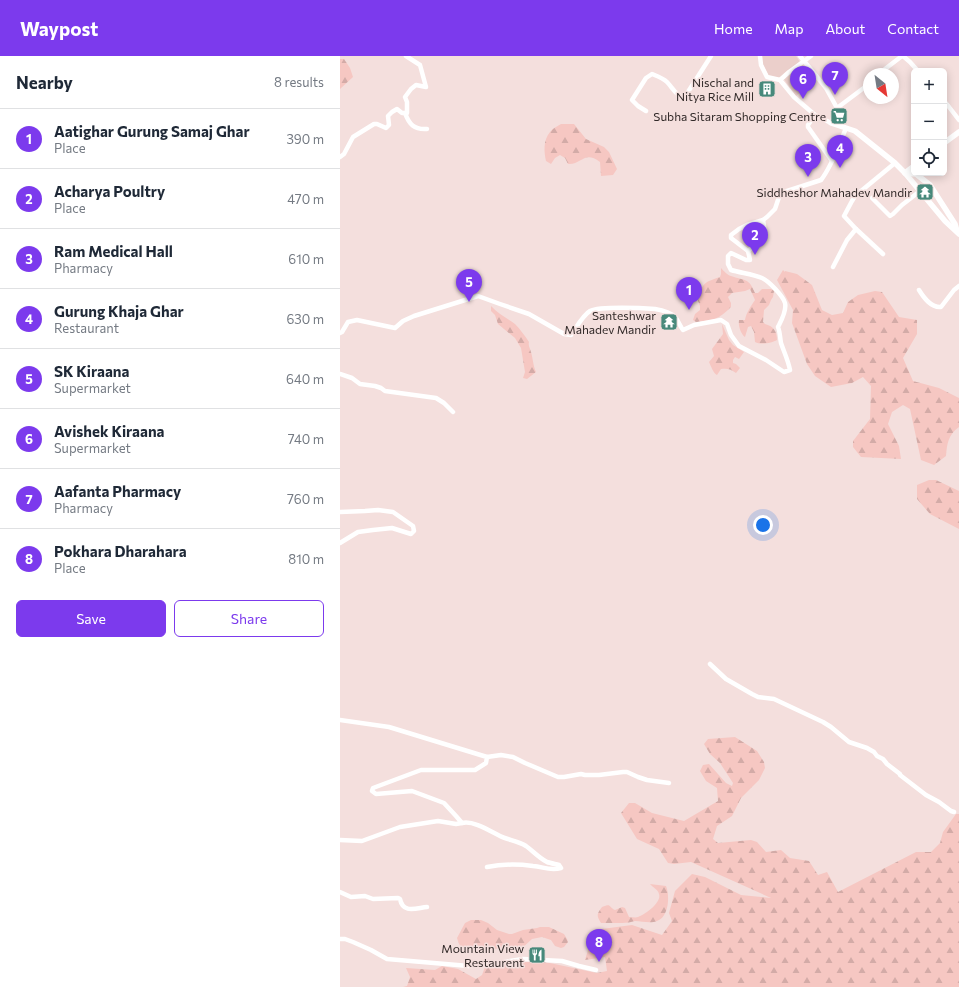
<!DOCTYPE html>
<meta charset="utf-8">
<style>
body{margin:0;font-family:Commissioner,sans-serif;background:#f6f6f7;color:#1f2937}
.controls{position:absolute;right:12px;top:12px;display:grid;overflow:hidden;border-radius:6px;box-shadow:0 2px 10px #0003}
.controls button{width:36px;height:36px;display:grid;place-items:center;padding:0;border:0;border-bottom:1px solid #e0e1e3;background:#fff;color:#1f2937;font:20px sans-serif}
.compass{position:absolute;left:523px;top:12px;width:36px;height:36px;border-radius:50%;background:#fff;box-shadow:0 2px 10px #0003;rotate:150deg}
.you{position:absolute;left:423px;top:469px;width:14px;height:14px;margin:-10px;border:3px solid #fff;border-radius:50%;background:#1a73e8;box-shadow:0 0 0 6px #1a73e833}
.badge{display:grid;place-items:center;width:26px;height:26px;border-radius:50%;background:#7c3aed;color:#fff;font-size:13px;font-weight:700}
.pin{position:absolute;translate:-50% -33px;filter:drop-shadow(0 1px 2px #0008)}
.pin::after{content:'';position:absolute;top:21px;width:14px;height:12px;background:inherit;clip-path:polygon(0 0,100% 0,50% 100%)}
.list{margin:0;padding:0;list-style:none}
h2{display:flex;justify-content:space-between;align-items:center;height:52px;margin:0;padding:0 16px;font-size:17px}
h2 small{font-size:13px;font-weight:400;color:#747a83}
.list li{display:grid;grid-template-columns:26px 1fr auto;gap:12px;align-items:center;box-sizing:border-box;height:60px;padding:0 16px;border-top:1px solid #e0e1e3}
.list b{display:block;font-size:15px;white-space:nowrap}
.list p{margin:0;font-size:13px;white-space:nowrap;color:#747a83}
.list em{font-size:13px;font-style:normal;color:#747a83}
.actions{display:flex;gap:8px;padding:12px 16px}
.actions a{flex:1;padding:9px 0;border:1px solid #7c3aed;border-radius:6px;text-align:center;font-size:14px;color:#7c3aed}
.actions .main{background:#7c3aed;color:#fff}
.icon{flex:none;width:22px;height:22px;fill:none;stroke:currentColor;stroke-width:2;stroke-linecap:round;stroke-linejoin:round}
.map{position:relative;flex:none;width:619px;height:931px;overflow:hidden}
header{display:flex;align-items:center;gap:24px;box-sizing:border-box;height:56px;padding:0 20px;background:#7c3aed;color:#fff}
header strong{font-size:19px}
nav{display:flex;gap:22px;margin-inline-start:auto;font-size:14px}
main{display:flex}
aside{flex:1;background:#fff}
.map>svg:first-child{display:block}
.built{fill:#ebcfcb}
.forest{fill:url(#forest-firs)}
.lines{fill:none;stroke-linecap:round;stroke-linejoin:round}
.minor{stroke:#fff;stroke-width:4.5}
.major{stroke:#fff;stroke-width:5.5}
.labels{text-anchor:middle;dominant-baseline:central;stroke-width:3;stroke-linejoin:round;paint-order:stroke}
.poi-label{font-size:12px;fill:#312928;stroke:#f4dfdd;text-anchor:end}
</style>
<header>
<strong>Waypost</strong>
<nav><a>Home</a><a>Map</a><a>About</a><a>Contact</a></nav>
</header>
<main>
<aside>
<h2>Nearby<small>8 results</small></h2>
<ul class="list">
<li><span class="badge">1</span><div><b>Aatighar Gurung Samaj Ghar</b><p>Place</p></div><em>390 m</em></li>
<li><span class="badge">2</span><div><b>Acharya Poultry</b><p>Place</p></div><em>470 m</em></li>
<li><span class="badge">3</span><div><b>Ram Medical Hall</b><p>Pharmacy</p></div><em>610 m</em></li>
<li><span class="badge">4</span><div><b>Gurung Khaja Ghar</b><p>Restaurant</p></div><em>630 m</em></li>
<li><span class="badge">5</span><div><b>SK Kiraana</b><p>Supermarket</p></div><em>640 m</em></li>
<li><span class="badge">6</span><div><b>Avishek Kiraana</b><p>Supermarket</p></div><em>740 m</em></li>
<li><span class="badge">7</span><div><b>Aafanta Pharmacy</b><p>Pharmacy</p></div><em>760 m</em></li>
<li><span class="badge">8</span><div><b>Pokhara Dharahara</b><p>Place</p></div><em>810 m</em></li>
</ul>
<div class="actions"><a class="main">Save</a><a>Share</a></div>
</aside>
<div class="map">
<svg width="619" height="931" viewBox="0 0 619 931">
<defs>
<pattern id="forest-firs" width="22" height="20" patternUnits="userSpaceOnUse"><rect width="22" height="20" fill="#f6c7c2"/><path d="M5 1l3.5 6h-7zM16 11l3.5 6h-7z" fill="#d3aba7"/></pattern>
</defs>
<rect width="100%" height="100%" fill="#f4dfdd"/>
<polygon class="built" points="421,0 456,0 460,6 476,23 456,40 443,22 429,21 421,4"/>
<g class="forest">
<polygon points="0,3 4,3 10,12 13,21 0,33"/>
<path d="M 221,68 L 234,68 L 246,83 L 264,91 L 269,96 L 277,113 L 273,119 L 261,120 L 260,106 C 244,94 242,109 228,108 L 225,102 L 220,99 L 215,102 L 211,108 L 206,105 C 204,96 203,84 210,76 C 213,72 218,70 221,68 Z"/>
<path d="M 381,212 C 384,215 387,219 391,220 C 404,225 409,221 415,237 L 418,237 L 422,233 L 431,233 L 434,235 L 433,241 L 431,244 L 429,249 L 424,254 L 423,266 L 425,268 C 433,270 437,275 437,284 C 432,287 421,289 415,286 L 414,276 L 411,270 L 408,271 L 405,281 C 401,278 398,270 399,264 L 405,264 C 406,257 411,250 415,244 L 410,233 L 405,235 L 392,237 L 388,241 L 391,247 L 391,251 C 378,264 374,264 356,266 L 353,264 L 355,258 L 360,254 L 360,250 L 358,245 C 363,227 362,227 380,221 L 381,218 Z"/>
<path d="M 443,214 L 445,216 L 445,215 L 457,218 L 472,229 L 482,254 L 492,259 L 503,257 L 508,246 L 518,239 L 535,235 L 542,236 L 559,261 L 577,264 L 577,278 L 563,302 L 573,325 L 599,332 L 619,342 L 619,371 C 608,379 607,388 606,400 L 594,409 L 581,404 L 570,353 L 563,349 L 552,356 L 548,368 L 559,390 L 561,403 L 521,401 L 513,391 L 513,385 L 530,363 L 531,330 L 523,321 L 512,327 L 491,331 L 475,320 L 467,308 L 452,267 L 453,254 L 437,224 Z"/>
<path d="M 151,250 C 158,258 167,262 175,268 C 180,273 185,280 189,286 C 188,290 190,292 191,296 C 193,303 193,309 196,316 L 187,323 L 183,322 L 185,316 L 181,292 L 175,282 L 158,268 L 155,259 L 151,255 Z"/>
<path d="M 382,268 L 389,284 L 393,289 L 404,296 L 399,303 L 395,301 L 393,304 L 393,307 L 396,308 L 400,312 L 396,317 C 391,313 387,312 381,313 L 377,319 C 373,317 371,310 369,306 L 374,300 L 372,293 L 383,278 Z"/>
<polygon points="589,424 596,424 619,435 619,473 590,458 577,443 577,429"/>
<polygon points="395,681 417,695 424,706 425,712 419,724 401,742 392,760 377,770 373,783 378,787 411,784 417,786 426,796 441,794 450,802 469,805 478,819 487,816 498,836 576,796 591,796 600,787 603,776 616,758 619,758 619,931 63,931 67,930 70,921 66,912 95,914 102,910 118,913 136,923 142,919 145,911 181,906 205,906 257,917 267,915 265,901 245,904 254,874 292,869 322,879 332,865 329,857 335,835 352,818 365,821 401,839 431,842 351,806 334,808 328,807 319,793 297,783 281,757 289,747 295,747 312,757 344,765 378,745 377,732 366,725 360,715 363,709 369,708 386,727 392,730 393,727 380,707 370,698 364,688 368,683"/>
<path d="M 310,828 L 326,830 C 330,840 329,861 317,865 C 310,868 302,865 295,865 C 291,866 287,867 282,867 C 275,867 268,867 261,867 C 256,859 257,858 262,851 C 272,847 268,851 275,854 L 282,851 L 285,852 L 289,861 C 292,861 296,862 298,861 C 306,858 322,846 319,838 C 318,833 313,832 310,828 Z"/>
<polygon points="131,864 141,864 148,867 157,874 169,878 172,878 183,874 197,872 200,871 209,871 224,878 227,883 228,886 224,891 221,892 215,890 211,884 202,881 192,883 180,894 178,891 168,890 155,893 123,893 119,888 117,882 125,867"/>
</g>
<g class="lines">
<g class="minor">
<polyline points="420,0 421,9 427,21 440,24 454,41 475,59 491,67 497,52 486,32 460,0"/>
<polyline points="563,0 570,6 578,15"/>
<polyline points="540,18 545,13 562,0"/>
<polyline points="440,24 449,16 471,0"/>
<polyline points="604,45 609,51 619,64"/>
<polyline points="497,52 529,28"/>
<path d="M 306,55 L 298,50 L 292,44 L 306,22 L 312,18 C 317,20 323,22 327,26 C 332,31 336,40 343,41 L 346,39 L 371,0"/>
<path d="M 65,57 C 69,68 74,74 87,73"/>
<polyline points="475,59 468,69 468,71 492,105"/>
<polyline points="0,101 4,98 13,81 34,68 37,68 46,72 49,69 48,60 52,56 57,53 62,57 67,57 67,46 65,41 71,33 76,29 86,31 80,9 66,0"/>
<polyline points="532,142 550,160 553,158 562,149 580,135"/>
<polyline points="408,195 421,184 425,176 423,164"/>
<polyline points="543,198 516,173 504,160 512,145 515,140 555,107"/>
<polyline points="493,211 507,184 516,173"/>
<path d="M 579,234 C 584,242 591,252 601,251 L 614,234 L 619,230"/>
<path d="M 0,277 L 2,276 L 8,266 L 17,264 L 55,272 L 63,265 L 74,260 L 138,240 L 160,248 L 189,258 L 224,278 L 231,279 C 236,272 243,259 250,255 C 260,250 303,252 315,253 C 321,254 330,256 335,261 C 338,264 340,270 343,274 L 354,269 L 381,264 L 387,268 L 391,279 L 399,290 L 426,304 L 444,316 L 450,314 C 448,304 444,296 441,287 C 440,282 440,276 438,271 C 441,265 447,255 445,247 C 443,240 429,225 422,222 C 413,218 401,217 391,214 L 388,208 L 388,200 L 391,197 L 406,204 L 410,204 L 408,195 L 391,182 L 391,179 L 399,173 L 407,169 L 423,164 L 427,161 L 435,153 L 439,141 L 444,136 L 481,124 C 492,110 499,89 506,72"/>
<polyline points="0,318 12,322 20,328 35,330 41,332 45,335 96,342 104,347 113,356"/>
<polyline points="0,456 25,455 38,454 53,456 73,470 74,475 71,478 52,472 33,474 18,476 0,487"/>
<polyline points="370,608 386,623 412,638 418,641 434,643 483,666 491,671 509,686 527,692 534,696 537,700 543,703 547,708 560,718 560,719 586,739 599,746 611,755 614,756"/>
<polyline points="0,664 49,671 147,701 146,707 135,714 81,714 33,732 32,735 36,738 72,735 104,747 116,760 122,767 116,768 98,765 60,771 22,785 0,784"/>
<polyline points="147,701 161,699 173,701 185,707 218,721 224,721 241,718 245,719 259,719 283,716 287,716 298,721 307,724 329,727"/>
<path d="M 122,767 C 133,764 150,775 160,780 C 168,784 178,785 186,790 C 193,795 199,802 207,806 C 210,807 215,808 219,809 L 221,812 C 210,815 204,811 193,810 C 178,808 162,808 147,811"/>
<path d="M 0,836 L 11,841 L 25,840 L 33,843 L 58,842 L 60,843 C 63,858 76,852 87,851"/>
<polyline points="0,883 5,883 13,886 31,894 47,903 129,910 145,909 183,903 222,905 239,910 256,914"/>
</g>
<g class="major">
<polyline points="491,67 515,75 555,107 565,117 605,165 619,178"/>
<polyline points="604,87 619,76"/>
<polyline points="565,117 576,118 590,129 615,168 617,175"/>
<polyline points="565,117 574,110"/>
</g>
</g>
<defs>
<g id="building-square" transform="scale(0.9)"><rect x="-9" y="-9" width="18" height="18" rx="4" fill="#47897b" stroke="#f4dfdd"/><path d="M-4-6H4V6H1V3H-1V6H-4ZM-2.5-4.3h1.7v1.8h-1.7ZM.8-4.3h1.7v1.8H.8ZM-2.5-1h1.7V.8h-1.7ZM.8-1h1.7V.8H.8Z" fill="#fff"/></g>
<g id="supermarket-square" transform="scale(0.9)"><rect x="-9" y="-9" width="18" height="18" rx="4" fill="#47897b" stroke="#f4dfdd"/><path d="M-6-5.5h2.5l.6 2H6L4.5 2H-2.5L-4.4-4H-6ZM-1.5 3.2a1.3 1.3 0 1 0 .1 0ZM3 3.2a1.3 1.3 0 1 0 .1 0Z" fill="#fff"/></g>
<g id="temple-square" transform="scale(0.9)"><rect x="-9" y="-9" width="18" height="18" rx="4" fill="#47897b" stroke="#f4dfdd"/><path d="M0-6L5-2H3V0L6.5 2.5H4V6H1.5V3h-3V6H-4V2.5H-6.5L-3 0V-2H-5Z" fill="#fff"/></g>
<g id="restaurant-square" transform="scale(0.9)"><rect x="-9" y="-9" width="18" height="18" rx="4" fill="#47897b" stroke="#f4dfdd"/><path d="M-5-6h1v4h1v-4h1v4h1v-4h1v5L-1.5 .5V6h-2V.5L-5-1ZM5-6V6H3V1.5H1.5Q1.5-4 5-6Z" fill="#fff"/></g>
</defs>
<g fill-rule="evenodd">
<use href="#building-square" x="427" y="33"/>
<use href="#supermarket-square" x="499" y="60"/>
<use href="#temple-square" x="585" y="136"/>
<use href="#temple-square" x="329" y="266"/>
<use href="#restaurant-square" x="197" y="899"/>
</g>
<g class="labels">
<g class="poi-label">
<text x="414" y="26">Nischal and<tspan x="414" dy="14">Nitya Rice Mill</tspan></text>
<text x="486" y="60">Subha Sitaram Shopping Centre</text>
<text x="572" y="136">Siddheshor Mahadev Mandir</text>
<text x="316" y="259">Santeshwar<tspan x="316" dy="14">Mahadev Mandir</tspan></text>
<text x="184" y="892">Mountain View<tspan x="184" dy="14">Restaurent</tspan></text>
</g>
</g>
</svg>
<div class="controls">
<button>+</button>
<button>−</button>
<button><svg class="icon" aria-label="locate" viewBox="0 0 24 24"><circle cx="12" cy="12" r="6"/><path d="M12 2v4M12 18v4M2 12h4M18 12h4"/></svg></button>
</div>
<svg class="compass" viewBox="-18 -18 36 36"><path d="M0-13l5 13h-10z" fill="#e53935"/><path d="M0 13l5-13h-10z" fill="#747a83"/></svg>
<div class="you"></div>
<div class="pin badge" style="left:349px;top:254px">1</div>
<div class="pin badge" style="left:415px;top:199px">2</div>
<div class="pin badge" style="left:468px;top:121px">3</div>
<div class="pin badge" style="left:500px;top:112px">4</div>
<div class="pin badge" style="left:129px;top:246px">5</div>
<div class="pin badge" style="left:463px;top:43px">6</div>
<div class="pin badge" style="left:495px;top:39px">7</div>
<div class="pin badge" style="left:259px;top:906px">8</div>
</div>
</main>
